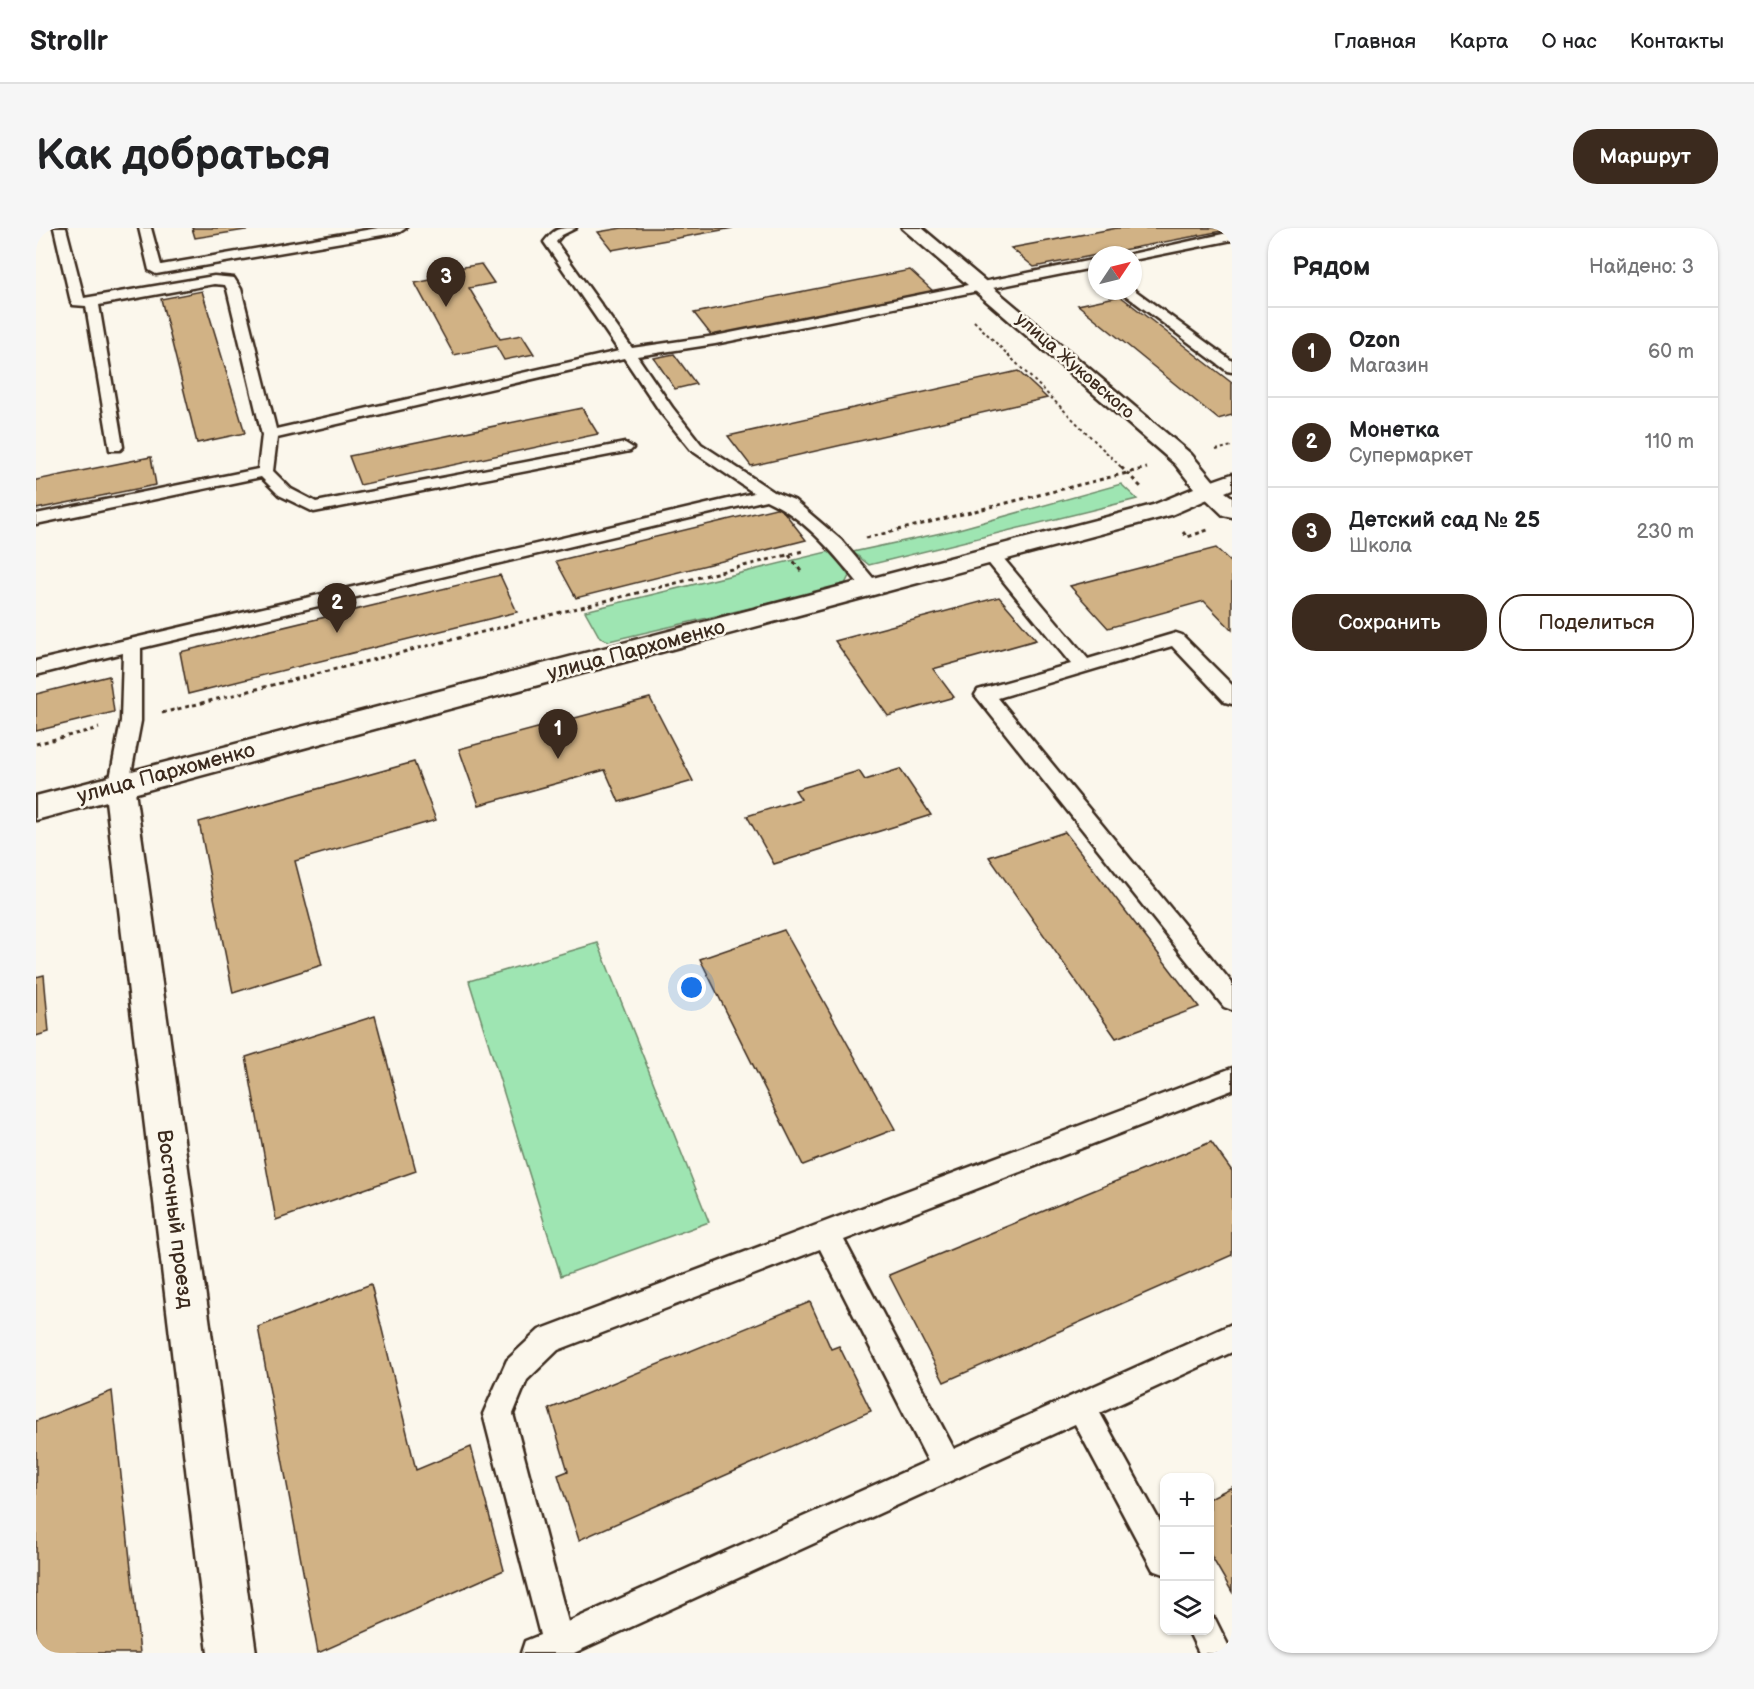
<!DOCTYPE html>
<html lang="ru">
<meta charset="utf-8">
<style>
body{margin:0;font-family:"Balsamiq Sans",sans-serif;background:#f6f6f6;color:#202124}
.controls{position:absolute;right:18px;bottom:18px;display:grid;overflow:hidden;border-radius:12px;box-shadow:0 2px 4px #0004}
.controls button{width:54px;height:54px;display:grid;place-items:center;padding:0;border:0;border-bottom:2px solid #e0e0e0;background:#fff;color:#202124;font:30px sans-serif}
.compass{position:absolute;left:1052px;top:18px;width:54px;height:54px;border-radius:50%;background:#fff;box-shadow:0 2px 4px #0004;rotate:55deg}
.you{position:absolute;left:656px;top:760px;width:21px;height:21px;margin:-15px;border:4px solid #fff;border-radius:50%;background:#1a73e8;box-shadow:0 0 0 9px #1a73e833}
.badge{display:grid;place-items:center;width:39px;height:39px;border-radius:50%;background:#3b2a1e;color:#fff;font-size:20px;font-weight:700}
.pin{position:absolute;translate:-50% -50px;filter:drop-shadow(0 2px 3px #0008)}
.pin::after{content:'';position:absolute;top:32px;width:21px;height:18px;background:inherit;clip-path:polygon(0 0,100% 0,50% 100%)}
.list{margin:0;padding:0;list-style:none}
h2{display:flex;justify-content:space-between;align-items:center;height:78px;margin:0;padding:0 24px;font-size:26px}
h2 small{font-size:20px;font-weight:400;color:#757577}
.list li{display:grid;grid-template-columns:39px 1fr auto;gap:18px;align-items:center;box-sizing:border-box;height:90px;padding:0 24px;border-top:2px solid #e0e0e0}
.list b{display:block;font-size:22px;white-space:nowrap}
.list p{margin:0;font-size:20px;white-space:nowrap;color:#757577}
.list em{font-size:20px;font-style:normal;color:#757577}
.actions{display:flex;gap:12px;padding:18px 24px}
.actions a{flex:1;padding:14px 0;border:2px solid #3b2a1e;border-radius:24px;text-align:center;font-size:21px;color:#3b2a1e}
.actions .main{background:#3b2a1e;color:#fff}
.icon{flex:none;width:33px;height:33px;fill:none;stroke:currentColor;stroke-width:2;stroke-linecap:round;stroke-linejoin:round}
.map{position:relative;flex:none;width:1196px;height:1425px;overflow:hidden;border-radius:24px}
header{display:flex;align-items:center;gap:36px;box-sizing:border-box;height:84px;padding:0 30px;background:#fff;border-bottom:2px solid #e0e0e0}
header strong{font-size:28px}
nav{display:flex;gap:33px;margin-inline-start:auto;font-size:21px}
.intro{display:flex;align-items:center;justify-content:space-between;box-sizing:border-box;height:144px;padding:0 36px}
h1{margin:0;font-size:42px}
.button{padding:15px 27px;border-radius:24px;background:#3b2a1e;color:#fff;font-size:21px;font-weight:700}
main{display:flex;gap:36px;padding:0 36px}
aside{flex:1;background:#fff;border-radius:24px;box-shadow:0 2px 4px #0004}
.map>svg:first-child{display:block}
.green{fill:#9ee5b2;stroke:#6c8868;stroke-width:1.5}
.building{fill:#d1b285;stroke:#3b2a1e;stroke-width:1.5}
.lines{fill:none;stroke-linecap:round;stroke-linejoin:round}
.lane-casing{stroke:#3b2a1e;stroke-width:5}
.street-casing{stroke:#3b2a1e;stroke-width:5}
.secondary-casing{stroke:#3b2a1e;stroke-width:5}
.path-far1{stroke:#3b2a1e;stroke-width:2;stroke-dasharray:3 3;stroke-linecap:butt}
.path{stroke:#3b2a1e;stroke-width:3;stroke-dasharray:4 4;stroke-linecap:butt}
.lane{fill:#fbf7ec;fill-rule:evenodd}
.street{fill:#fbf7ec;fill-rule:evenodd}
.secondary{fill:#fbf7ec;fill-rule:evenodd}
.labels{text-anchor:middle;dominant-baseline:central;stroke-width:5;stroke-linejoin:round;paint-order:stroke}
.far-street-label{font-size:18px;fill:#3b2a1e;stroke:#fbf7ec}
.street-label{font-size:21px;fill:#3b2a1e;stroke:#fbf7ec}
</style>
<header>
<strong>Strollr</strong>
<nav><a>Главная</a><a>Карта</a><a>О нас</a><a>Контакты</a></nav>
</header>
<div class="intro"><h1>Как добраться</h1><a class="button">Маршрут</a></div>
<main>
<div class="map">
<svg width="1196" height="1425" viewBox="0 0 1196 1425">
<rect width="100%" height="100%" fill="#fbf7ec"/>
<filter id="ink" filterUnits="userSpaceOnUse"><feTurbulence type="fractalNoise" baseFrequency=".0167" numOctaves="2"/><feDisplacementMap in="SourceGraphic" scale="12" xChannelSelector="R" yChannelSelector="G"/><feConvolveMatrix kernelMatrix="1 2 1 2 8 2 1 2 1" color-interpolation-filters="sRGB"/></filter>
<g filter="url(#ink)">
<g class="green">
<polygon points="1085,256 1101,271 833,337 817,324 919,302"/>
<polygon points="795,323 813,348 808,358 573,413 564,410 549,383"/>
<polygon points="562,715 673,994 525,1048 433,753"/>
</g>
<g class="building">
<polygon points="156,0 222,0 159,10"/>
<polygon points="586,0 697,0 576,22 562,4"/>
<polygon points="1081,0 1187,0 1191,2 998,39 975,20"/>
<polygon points="445,36 458,55 433,60 464,111 486,107 498,126 468,132 460,118 418,127 379,55 420,47 416,41"/>
<polygon points="874,42 897,63 676,108 658,85"/>
<polygon points="166,63 209,205 161,215 125,71"/>
<polygon points="1084,68 1196,155 1196,187 1182,191 1042,77"/>
<polygon points="638,126 660,156 639,161 618,130"/>
<polygon points="982,143 1011,170 715,238 692,208"/>
<polygon points="546,180 562,206 324,257 313,228"/>
<polygon points="115,229 120,257 0,281 0,252"/>
<polygon points="744,279 770,312 540,370 520,333"/>
<polygon points="1180,320 1196,335 1196,402 1168,373 1072,400 1034,358"/>
<polygon points="464,347 481,384 152,466 144,424"/>
<polygon points="963,369 1000,412 897,441 918,469 852,488 799,413"/>
<polygon points="73,448 78,484 0,503 0,466"/>
<polygon points="614,470 657,553 583,574 569,542 443,577 423,521"/>
<polygon points="378,534 400,592 259,633 286,737 197,765 163,594"/>
<polygon points="864,541 895,587 738,636 711,588 765,571 759,562 823,543 829,552"/>
<polygon points="1029,604 1163,779 1080,810 953,629"/>
<polygon points="748,702 859,901 767,937 664,731"/>
<polygon points="8,747 13,804 0,808 0,749"/>
<polygon points="339,788 380,943 240,992 210,829"/>
<polygon points="1175,914 1196,943 1196,1027 908,1154 853,1047"/>
<polygon points="335,1056 380,1242 435,1219 468,1342 282,1425 222,1099"/>
<polygon points="774,1074 795,1121 803,1118 835,1183 543,1312 522,1247 532,1243 513,1181"/>
<polygon points="76,1163 104,1425 0,1425 0,1193"/>
<polygon points="1196,1259 1196,1364 1174,1326 1174,1270"/>
</g>
<g class="lines">
<g class="lane-casing">
<g id="lane">
<path d="M 18,0 L 30,0 L 48,70 L 178,48 L 198,50 L 205,61 L 240,201 L 583,123 L 508,14 C 519,0 522,0 540,0 L 526,7 L 520,14 L 596,120 L 679,108 L 1061,31 L 1061,39 L 679,116 L 601,128 L 636,179 L 665,216 L 738,264 L 758,272 L 805,312 L 842,356 L 845,360 L 842,364 L 830,364 C 801,330 772,291 730,272 L 105,420 L 105,493 L 93,556 L 90,561 L 83,564 L 76,561 L 73,556 L 85,493 L 87,425 L 0,447 L 0,433 L 718,265 L 655,222 L 625,185 L 588,130 L 241,210 L 237,243 L 255,261 L 280,274 L 589,215 L 597,220 L 594,223 L 278,284 L 243,267 L 225,249 L 0,296 L 0,286 L 222,241 L 226,207 L 191,61 L 189,57 L 178,56 L 63,77 L 87,219 L 84,222 L 74,222 L 50,78 L 37,77 L 35,74 Z"/>
<polygon points="103,0 115,0 125,37 342,0 370,0 364,4 120,46 113,42"/>
<polygon points="1196,4 1196,12 1097,32 1097,27 1091,27"/>
<polygon points="1097,61 1196,133 1196,144 1191,143 1084,63 1097,63"/>
<polygon points="956,323 962,324 1052,431 1140,405 1146,407 1196,457 1196,476 1189,474 1136,418 962,470 1196,755 1196,782 1188,779 939,467 942,462 1035,436 950,332 947,328 950,324"/>
<path d="M 1196,840 L 1196,862 L 808,1012 L 918,1221 L 1196,1096 L 1196,1124 L 1064,1185 L 1128,1301 L 1128,1346 L 1117,1342 L 1039,1196 L 538,1425 L 485,1425 L 489,1413 L 504,1407 L 447,1186 L 471,1132 L 503,1102 ZM 784,1021 L 892,1233 L 532,1394 L 477,1186 L 491,1152 L 522,1122 Z"/>
<polygon points="1174,1388 1179,1391 1196,1425 1163,1425 1152,1402 1174,1402"/>
</g>
</g>
<g class="street-casing">
<g id="street">
<polygon points="1196,246 1196,261 1189,264 1196,269 1196,289 1187,287 1161,262 1165,257"/>
<polygon points="83,545 94,548 98,556 220,1425 172,1425 68,556 72,548"/>
</g>
</g>
<g class="secondary-casing">
<polygon id="secondary" points="866,0 886,0 1155,226 1185,262 1181,267 1135,287 0,592 0,568 1117,277 1158,260 1139,236"/>
</g>
<g class="path-far1">
<polyline points="938,93 1086,240"/>
<polyline points="1180,222 1196,218"/>
</g>
<g class="path">
<polyline points="1085,239 1105,259"/>
<polyline points="1147,304 1151,309 1172,302"/>
<polyline points="830,310 1111,240"/>
<polyline points="753,327 767,346"/>
<polyline points="126,485 767,323"/>
<polyline points="0,516 63,500"/>
</g>
<use href="#lane" class="lane"/>
<use href="#street" class="street"/>
<use href="#secondary" class="secondary"/>
</g>
</g>
<g class="labels">
<g class="far-street-label">
<text transform="translate(1039 138) rotate(41)">улица Жуковского</text>
</g>
<g class="street-label">
<text transform="translate(600 422) rotate(-15)">улица Пархоменко</text>
<text transform="translate(130 545) rotate(-15)">улица Пархоменко</text>
<text transform="translate(139 991) rotate(83)">Восточный проезд</text>
</g>
</g>
</svg>
<div class="controls">
<button>+</button>
<button>−</button>
<button><svg class="icon" aria-label="layers" viewBox="0 0 24 24"><path d="M12 4l9 5-9 5-9-5zM3 14l9 5 9-5"/></svg></button>
</div>
<svg class="compass" viewBox="-18 -18 36 36"><path d="M0-13l5 13h-10z" fill="#e53935"/><path d="M0 13l5-13h-10z" fill="#757577"/></svg>
<div class="you"></div>
<div class="pin badge" style="left:522px;top:531px">1</div>
<div class="pin badge" style="left:301px;top:405px">2</div>
<div class="pin badge" style="left:410px;top:79px">3</div>
</div>
<aside>
<h2>Рядом<small>Найдено: 3</small></h2>
<ul class="list">
<li><span class="badge">1</span><div><b>Ozon</b><p>Магазин</p></div><em>60 m</em></li>
<li><span class="badge">2</span><div><b>Монетка</b><p>Супермаркет</p></div><em>110 m</em></li>
<li><span class="badge">3</span><div><b>Детский сад № 25</b><p>Школа</p></div><em>230 m</em></li>
</ul>
<div class="actions"><a class="main">Сохранить</a><a>Поделиться</a></div>
</aside>
</main>
